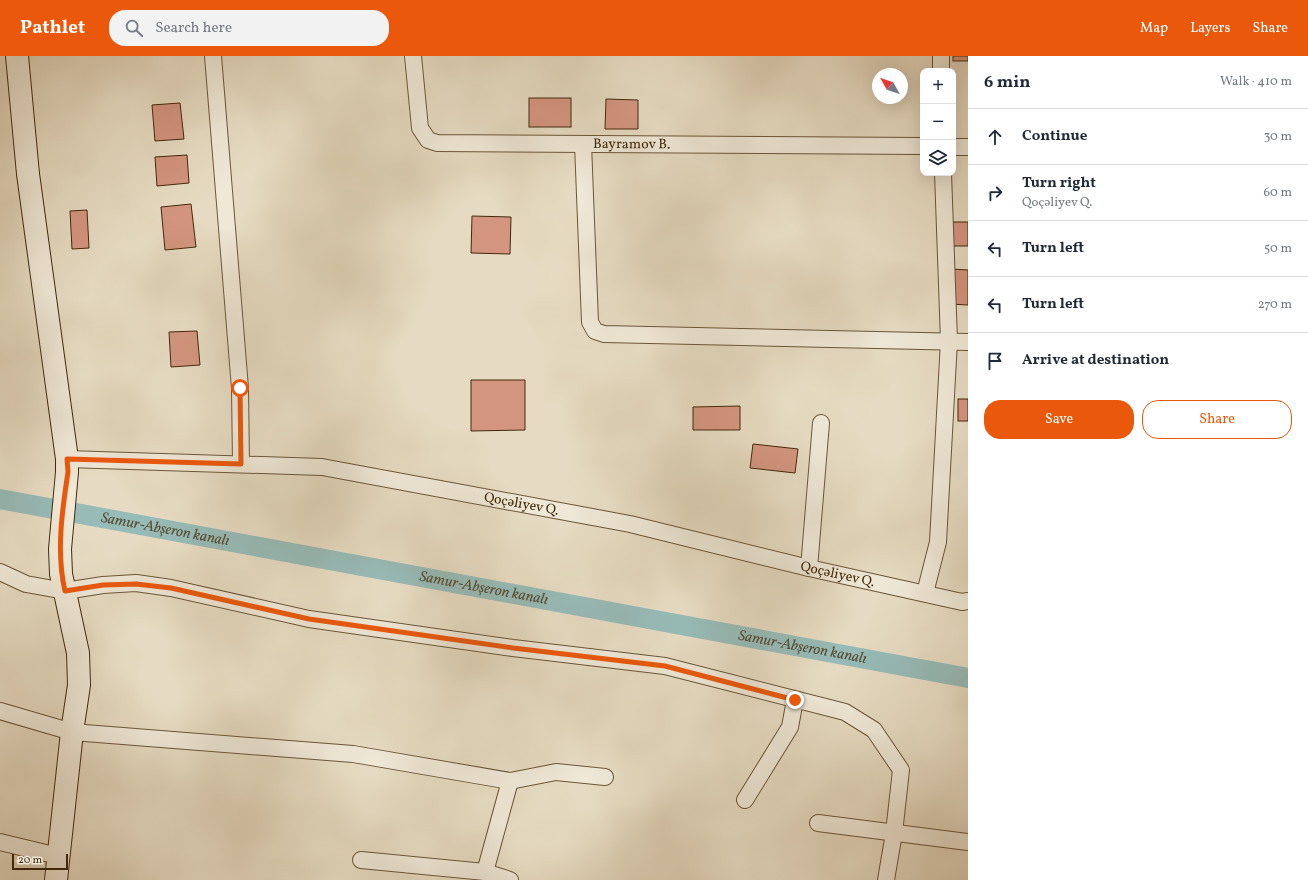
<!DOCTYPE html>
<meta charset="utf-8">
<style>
body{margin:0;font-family:Vollkorn,serif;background:#f2f2f3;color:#1f2937}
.controls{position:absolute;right:12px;top:12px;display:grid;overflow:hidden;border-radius:8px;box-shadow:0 4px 16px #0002}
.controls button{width:36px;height:36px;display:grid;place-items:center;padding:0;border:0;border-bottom:1px solid #e0e1e3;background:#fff;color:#1f2937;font:20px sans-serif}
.compass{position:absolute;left:872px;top:12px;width:36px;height:36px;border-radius:50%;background:#fff;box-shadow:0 4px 16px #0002;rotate:310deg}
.scale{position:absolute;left:12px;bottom:10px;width:56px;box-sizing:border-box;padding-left:4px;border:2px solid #42290a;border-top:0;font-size:11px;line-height:14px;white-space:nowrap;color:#42290a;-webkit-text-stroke:3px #efe8d7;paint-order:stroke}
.stop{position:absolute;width:12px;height:12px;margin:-9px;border:3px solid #ea580c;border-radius:50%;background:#fff}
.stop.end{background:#ea580c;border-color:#fff;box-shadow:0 1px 4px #0008}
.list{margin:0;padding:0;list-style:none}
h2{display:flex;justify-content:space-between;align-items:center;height:52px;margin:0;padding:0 16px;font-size:17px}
h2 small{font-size:13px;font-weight:400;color:#747a83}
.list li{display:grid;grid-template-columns:26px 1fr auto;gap:12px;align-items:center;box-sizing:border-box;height:56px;padding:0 16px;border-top:1px solid #e0e1e3}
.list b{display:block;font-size:15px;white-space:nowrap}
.list p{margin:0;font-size:13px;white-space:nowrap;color:#747a83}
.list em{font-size:13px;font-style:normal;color:#747a83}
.actions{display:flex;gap:8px;padding:12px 16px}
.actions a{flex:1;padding:9px 0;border:1px solid #ea580c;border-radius:16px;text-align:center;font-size:14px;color:#ea580c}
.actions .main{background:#ea580c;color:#fff}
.icon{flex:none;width:22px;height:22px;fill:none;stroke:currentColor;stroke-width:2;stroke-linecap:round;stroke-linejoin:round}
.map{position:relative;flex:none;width:968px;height:824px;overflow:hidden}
header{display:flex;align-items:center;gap:24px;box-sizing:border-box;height:56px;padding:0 20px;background:#ea580c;color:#fff}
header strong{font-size:19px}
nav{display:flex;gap:22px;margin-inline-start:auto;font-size:14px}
.search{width:280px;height:36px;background:#f2f2f3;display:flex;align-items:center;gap:10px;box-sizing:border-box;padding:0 14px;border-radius:16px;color:#747a83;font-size:15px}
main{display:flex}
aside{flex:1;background:#fff}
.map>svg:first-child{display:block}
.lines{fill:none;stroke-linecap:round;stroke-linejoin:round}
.canal{stroke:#97bbb7;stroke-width:20}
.building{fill:#d49580;stroke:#42290a}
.street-casing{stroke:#6b5638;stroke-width:18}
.secondary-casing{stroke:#42290a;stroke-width:24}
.street{stroke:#efe8d7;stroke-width:16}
.secondary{stroke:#efe8d7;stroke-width:22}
.route{stroke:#ea580c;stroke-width:5}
.labels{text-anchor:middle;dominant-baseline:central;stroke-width:4;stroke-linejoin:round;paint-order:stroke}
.street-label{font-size:14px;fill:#42290a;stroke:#efe8d7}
.water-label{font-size:15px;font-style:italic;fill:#574e35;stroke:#efe8d7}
</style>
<header>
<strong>Pathlet</strong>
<div class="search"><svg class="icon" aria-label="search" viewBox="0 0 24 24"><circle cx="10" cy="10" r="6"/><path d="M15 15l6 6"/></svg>Search here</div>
<nav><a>Map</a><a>Layers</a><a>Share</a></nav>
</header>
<main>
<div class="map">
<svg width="968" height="824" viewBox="0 0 968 824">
<rect width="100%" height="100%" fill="#e6dbc2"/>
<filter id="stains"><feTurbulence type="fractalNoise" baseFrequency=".005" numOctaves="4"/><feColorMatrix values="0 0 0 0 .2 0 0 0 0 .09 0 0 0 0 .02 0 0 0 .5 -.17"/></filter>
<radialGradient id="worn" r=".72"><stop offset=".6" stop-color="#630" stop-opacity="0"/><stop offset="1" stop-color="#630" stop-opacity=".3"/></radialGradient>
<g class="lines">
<path class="canal" id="s1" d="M 0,443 L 968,622"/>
</g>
<g class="building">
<rect x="953" y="0" width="15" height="5"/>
<rect x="529" y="42" width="42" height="29"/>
<polygon points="606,43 638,44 638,73 605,73"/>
<polygon points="180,47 184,83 155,85 152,49"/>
<polygon points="187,99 189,127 157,130 155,101"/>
<polygon points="191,148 196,191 165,194 161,151"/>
<polygon points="87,154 89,192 72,193 70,155"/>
<polygon points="472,160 511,161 510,198 471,197"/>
<rect x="949" y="166" width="19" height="24"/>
<polygon points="952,213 968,214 968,249 950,248"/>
<polygon points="197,275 200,309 171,311 169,276"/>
<polygon points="471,324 525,324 525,374 471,375"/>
<rect x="958" y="343" width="10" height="22"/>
<polygon points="740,350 740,374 693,374 693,351"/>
<polygon points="753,388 798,393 795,417 750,412"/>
</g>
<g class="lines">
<g class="street-casing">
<g id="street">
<polyline points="213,0 240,332 241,408"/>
<path id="s2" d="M 413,0 L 420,72 L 428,84 L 437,87 L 923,90"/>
<polyline points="941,0 941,15"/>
<polyline points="583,88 590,266 595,275 604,278 968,286"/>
<polyline points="953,91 968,91"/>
<path id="s3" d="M 67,403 L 322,411 L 630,468 L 809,512 L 962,546 L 968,545"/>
<polyline points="809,512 821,367"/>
<polyline points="0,516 26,528 65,535 103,529 136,527 171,532 309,563 513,592 665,610 845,656 874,674 901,714 894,777 886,824"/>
<polyline points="925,537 938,486 949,285 943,117"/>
<polyline points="0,655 72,676 353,698 510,725 556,716 605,721"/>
<polyline points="745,744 790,671 795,644"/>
<polyline points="818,767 968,786"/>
<polyline points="0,786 58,800"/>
<polyline points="361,804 485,816 510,824"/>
<polyline points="485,816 510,725"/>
</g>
</g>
<g class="secondary-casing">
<polyline id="secondary" points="17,0 28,118 67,403 67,416 60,493 61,518 78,597 79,629 72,676 56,824"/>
</g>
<use href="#street" class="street"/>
<use href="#secondary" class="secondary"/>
</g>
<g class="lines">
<path class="route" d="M 240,332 L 241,408 L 67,403 L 68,416 C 62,455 56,497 65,535 L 103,529 L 136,528 L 171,532 L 309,563 L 513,592 L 665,610 L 795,644"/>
</g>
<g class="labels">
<g class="street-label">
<text stroke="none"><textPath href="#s2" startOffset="291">Bayramov B.</textPath></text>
<text stroke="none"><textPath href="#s3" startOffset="458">Qoçəliyev Q.</textPath></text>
<text stroke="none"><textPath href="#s3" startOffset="782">Qoçəliyev Q.</textPath></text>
</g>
<g class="water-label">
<text stroke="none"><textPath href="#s1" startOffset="168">Samur-Abşeron kanalı</textPath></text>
<text stroke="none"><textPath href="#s1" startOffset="492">Samur-Abşeron kanalı</textPath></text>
<text stroke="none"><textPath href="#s1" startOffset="816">Samur-Abşeron kanalı</textPath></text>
</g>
</g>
<rect width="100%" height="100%" filter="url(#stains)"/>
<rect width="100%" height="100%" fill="url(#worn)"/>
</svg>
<div class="controls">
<button>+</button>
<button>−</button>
<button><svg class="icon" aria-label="layers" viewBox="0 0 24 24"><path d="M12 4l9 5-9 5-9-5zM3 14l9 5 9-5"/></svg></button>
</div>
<svg class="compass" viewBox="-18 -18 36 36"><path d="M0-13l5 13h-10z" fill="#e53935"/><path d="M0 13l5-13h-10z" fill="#747a83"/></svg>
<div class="scale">20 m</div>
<div class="stop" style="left:240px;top:332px"></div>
<div class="stop end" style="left:795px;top:644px"></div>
</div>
<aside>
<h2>6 min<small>Walk · 410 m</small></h2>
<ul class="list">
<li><svg class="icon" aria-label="ahead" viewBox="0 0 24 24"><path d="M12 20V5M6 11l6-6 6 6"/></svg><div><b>Continue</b></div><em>30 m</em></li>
<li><svg class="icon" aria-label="right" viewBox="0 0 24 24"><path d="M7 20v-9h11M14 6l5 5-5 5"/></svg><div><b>Turn right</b><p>Qoçəliyev Q.</p></div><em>60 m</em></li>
<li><svg class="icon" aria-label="left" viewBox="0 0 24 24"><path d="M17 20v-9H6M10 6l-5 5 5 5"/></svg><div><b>Turn left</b></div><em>50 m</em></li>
<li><svg class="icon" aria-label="left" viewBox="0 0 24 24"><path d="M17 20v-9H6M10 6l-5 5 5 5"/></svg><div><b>Turn left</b></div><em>270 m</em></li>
<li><svg class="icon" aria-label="arrive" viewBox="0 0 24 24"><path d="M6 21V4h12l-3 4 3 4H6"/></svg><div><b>Arrive at destination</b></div></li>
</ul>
<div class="actions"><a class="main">Save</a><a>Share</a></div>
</aside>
</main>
